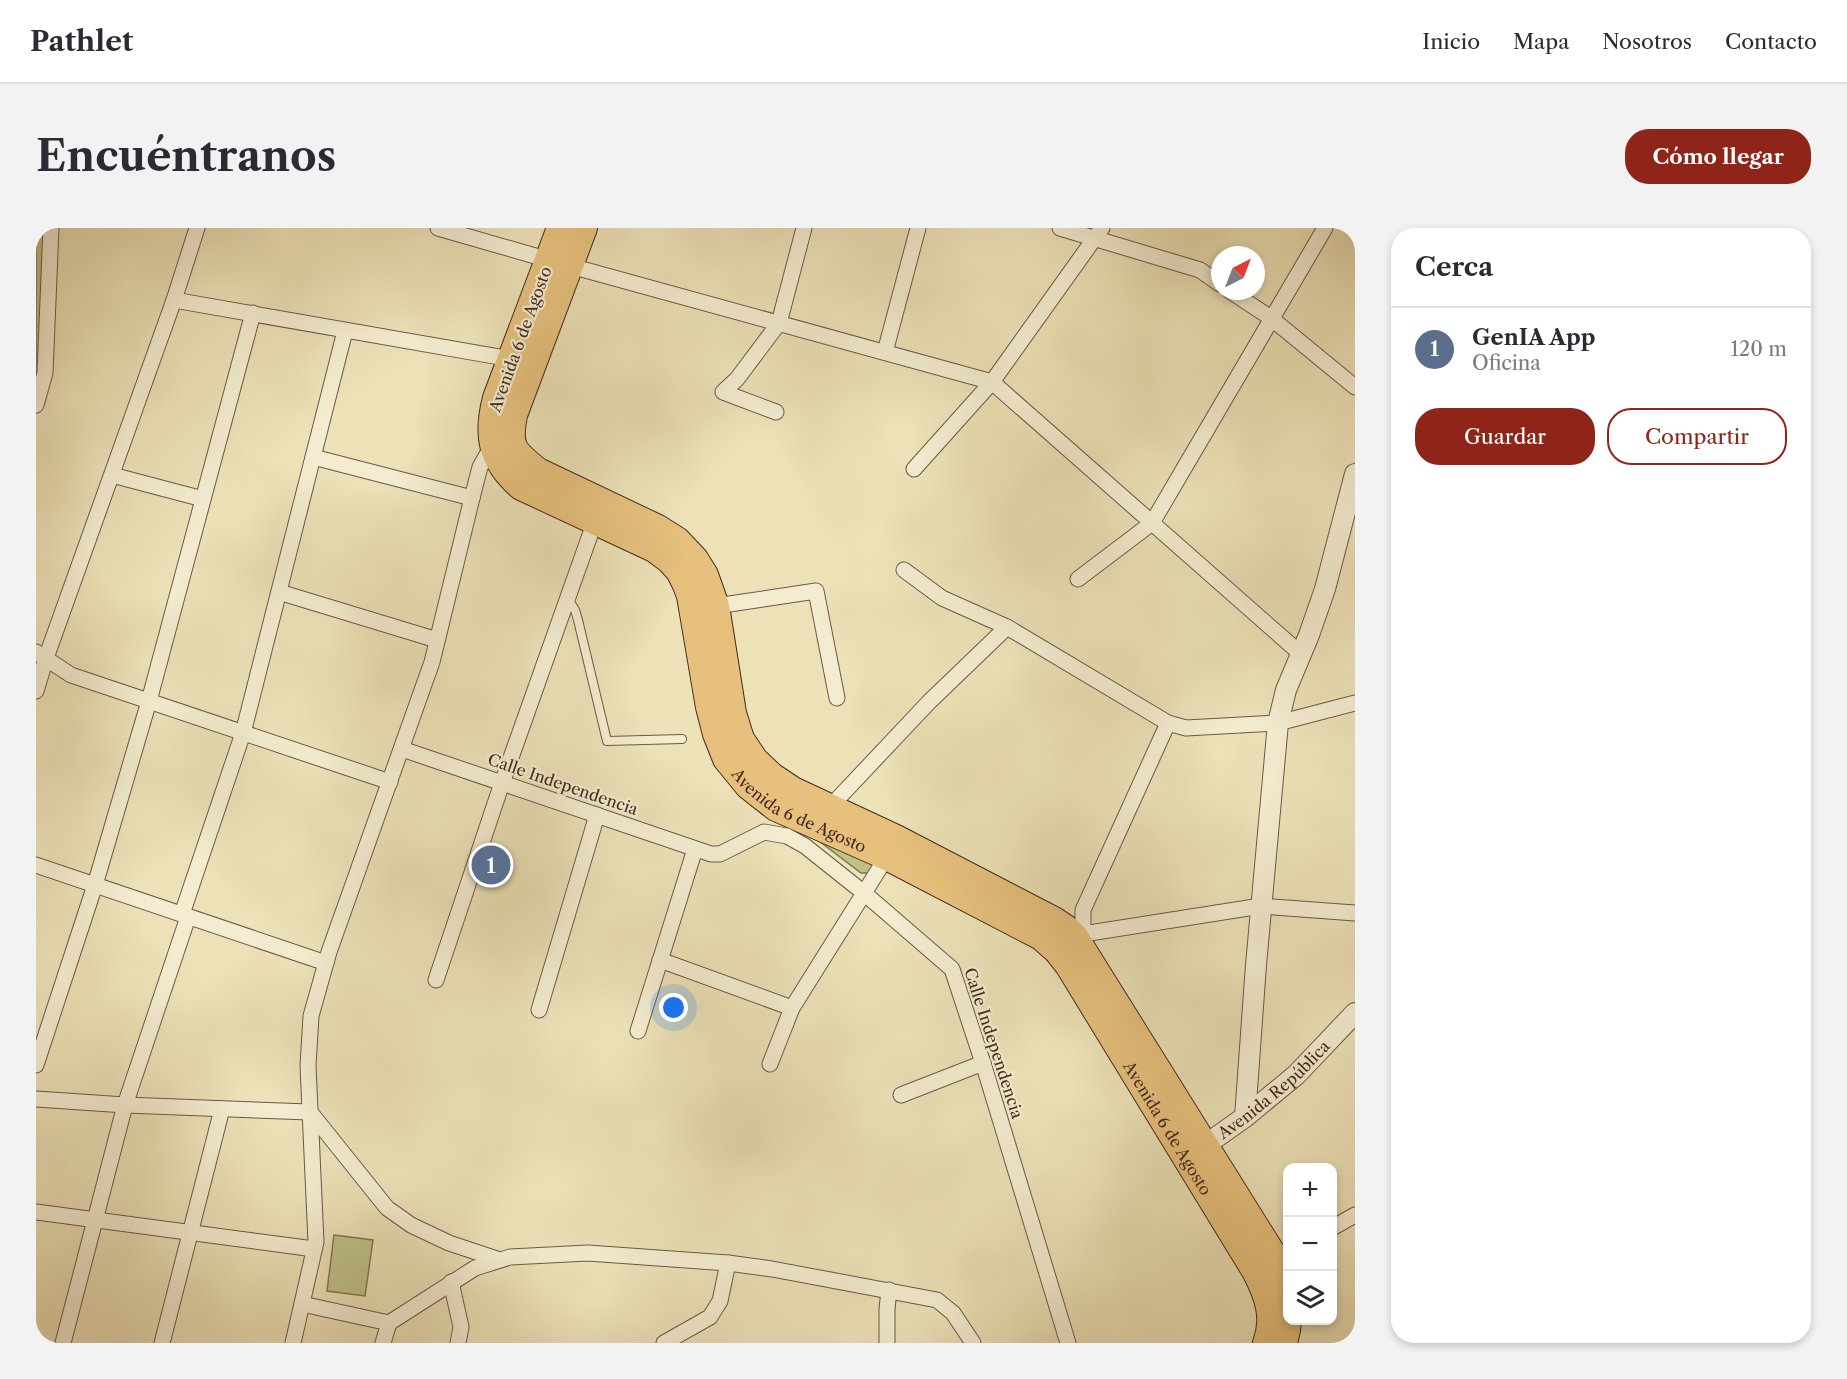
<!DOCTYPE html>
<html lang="es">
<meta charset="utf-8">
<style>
body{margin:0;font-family:"Libre Caslon Text",serif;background:#f2f2f3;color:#2b2b33}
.controls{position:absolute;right:18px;bottom:18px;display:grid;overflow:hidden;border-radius:12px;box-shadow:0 3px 9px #0003}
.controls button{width:54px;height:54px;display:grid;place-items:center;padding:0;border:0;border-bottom:2px solid #e1e1e2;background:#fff;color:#2b2b33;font:30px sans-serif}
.compass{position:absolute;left:1175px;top:18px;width:54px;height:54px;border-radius:50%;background:#fff;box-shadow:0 3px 9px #0003;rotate:42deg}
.you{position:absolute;left:638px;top:780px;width:21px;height:21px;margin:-15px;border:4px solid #fff;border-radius:50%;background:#1a73e8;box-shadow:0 0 0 9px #1a73e833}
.badge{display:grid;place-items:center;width:39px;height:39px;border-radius:50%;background:#8f2418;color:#fff;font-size:20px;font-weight:700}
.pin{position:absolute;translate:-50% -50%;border:3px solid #fff;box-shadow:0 2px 6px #0006}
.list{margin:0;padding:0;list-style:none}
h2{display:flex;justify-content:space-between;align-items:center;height:78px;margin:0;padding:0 24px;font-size:26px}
h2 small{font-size:20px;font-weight:400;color:#7c7c81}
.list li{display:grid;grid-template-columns:39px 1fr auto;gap:18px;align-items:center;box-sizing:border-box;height:84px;padding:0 24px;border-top:2px solid #e1e1e2}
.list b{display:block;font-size:22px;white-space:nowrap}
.list p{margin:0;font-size:20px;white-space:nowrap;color:#7c7c81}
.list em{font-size:20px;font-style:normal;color:#7c7c81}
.actions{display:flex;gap:12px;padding:18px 24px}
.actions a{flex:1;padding:14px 0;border:2px solid #8f2418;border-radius:24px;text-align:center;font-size:21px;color:#8f2418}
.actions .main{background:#8f2418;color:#fff}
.icon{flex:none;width:33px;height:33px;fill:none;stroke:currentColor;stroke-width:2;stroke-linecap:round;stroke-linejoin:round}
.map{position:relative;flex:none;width:1319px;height:1115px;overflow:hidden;border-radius:24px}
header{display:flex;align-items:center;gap:36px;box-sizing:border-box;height:84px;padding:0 30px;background:#fff;border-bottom:2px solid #e1e1e2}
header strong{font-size:28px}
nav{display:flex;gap:33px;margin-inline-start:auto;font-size:21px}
.intro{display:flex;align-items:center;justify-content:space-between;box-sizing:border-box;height:144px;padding:0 36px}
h1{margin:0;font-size:42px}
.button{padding:15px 27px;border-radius:24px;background:#8f2418;color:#fff;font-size:21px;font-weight:700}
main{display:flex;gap:36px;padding:0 36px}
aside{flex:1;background:#fff;border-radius:24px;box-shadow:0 3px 9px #0003}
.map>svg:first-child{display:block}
.green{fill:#bfc189;stroke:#817654;stroke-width:1.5}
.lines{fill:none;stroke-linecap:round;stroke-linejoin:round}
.service-casing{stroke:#6d5846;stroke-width:10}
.minor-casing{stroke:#6d5846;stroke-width:17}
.tertiary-casing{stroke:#6d5846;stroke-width:22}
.trunk-casing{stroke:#432b20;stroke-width:28}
.service{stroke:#f3ecd0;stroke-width:8}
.minor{stroke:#f3ecd0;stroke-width:15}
.tertiary{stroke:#f3ecd0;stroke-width:20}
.trunk{stroke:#e6c07c;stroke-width:26}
.labels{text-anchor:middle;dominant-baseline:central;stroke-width:4.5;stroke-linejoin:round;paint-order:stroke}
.street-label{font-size:16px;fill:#432b20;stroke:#f3ecd0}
</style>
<header>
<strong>Pathlet</strong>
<nav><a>Inicio</a><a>Mapa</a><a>Nosotros</a><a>Contacto</a></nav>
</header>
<div class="intro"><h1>Encuéntranos</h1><a class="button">Cómo llegar</a></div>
<main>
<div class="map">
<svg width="1319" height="1115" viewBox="0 0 1319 1115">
<rect width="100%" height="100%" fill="#ece1b7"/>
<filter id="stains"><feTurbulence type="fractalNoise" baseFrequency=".00333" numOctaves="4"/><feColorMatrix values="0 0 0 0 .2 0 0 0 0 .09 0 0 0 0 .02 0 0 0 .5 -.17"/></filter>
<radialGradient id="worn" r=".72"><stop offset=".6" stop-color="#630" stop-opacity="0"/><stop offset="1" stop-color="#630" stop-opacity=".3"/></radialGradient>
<g class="green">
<polygon points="0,0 15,0 0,177"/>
<polygon points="775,607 837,635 836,641 831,645 825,645"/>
<polygon points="298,1007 337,1012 329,1068 291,1063"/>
</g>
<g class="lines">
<g class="service-casing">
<polyline id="service" points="532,371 539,382 542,392 571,513 646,511"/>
</g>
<g class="minor-casing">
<g id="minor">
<polyline points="402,0 513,32 956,154 1265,426"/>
<polyline points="1024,0 1164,42 1184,56"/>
<polyline points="1194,63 1235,90 1319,159"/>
<polyline points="138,72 475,131"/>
<polyline points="849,124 882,0"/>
<polyline points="0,177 9,145 15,0"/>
<polyline points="740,184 687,164 701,151 743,95 768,0"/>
<polyline points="277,229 309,103"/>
<polyline points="878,241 956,154 1066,0"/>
<polyline points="76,247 167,271"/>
<polyline points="868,342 906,370 971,399 1132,495 1150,500 1242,495 1319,475"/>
<polyline points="1042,351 1116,295 1289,0"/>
<polyline points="243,364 401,412"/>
<polyline points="680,378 780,363 801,470"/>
<polyline points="0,424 35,447 354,554"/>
<polyline points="0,463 10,430 138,72 161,0"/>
<polyline points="366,521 675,626 684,626 728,604 751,608 769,618 828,665 916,741 947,835 1032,1115"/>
<polyline points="794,579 893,474 971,399"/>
<polyline points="0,637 290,735"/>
<polyline points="146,686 207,505 277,229 436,270"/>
<polyline points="1047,706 1047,682 1132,495"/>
<polyline points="1035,712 1047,706 1225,678 1319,685"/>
<polyline points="624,732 756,780"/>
<polyline points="400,752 466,555 559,293"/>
<polyline points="503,782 561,587"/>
<polyline points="602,803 659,621"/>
<polyline points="734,836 756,780 855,622"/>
<polyline points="0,837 59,657 113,473 217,85"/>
<polyline points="865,867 947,835"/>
<polyline points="0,871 89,877 274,884 351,980 375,997 413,1015 464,1032"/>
<polyline points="0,984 278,1021"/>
<polyline points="1296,1000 1319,987"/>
<polyline points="415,1054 425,1099 422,1115"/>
<polyline points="266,1076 353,1095 347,1115"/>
<polyline points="353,1095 439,1040 474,1029 552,1025 692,1035 736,1041 901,1072 917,1085 937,1115"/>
<polyline points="27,1115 89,877 152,689"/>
<polyline points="126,1115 186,881"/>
<polyline points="257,1115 280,1014 272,838 275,788 293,724 396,434 436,270 444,239 456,218"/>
<polyline points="628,1115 674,1089 684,1073 692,1035"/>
<polyline points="851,1115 851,1081 853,1062"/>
</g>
</g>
<g class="tertiary-casing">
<g id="tertiary">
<polyline points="1209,889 1220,737 1242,495 1250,462 1273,407 1289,361 1319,246"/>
<path id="s1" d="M 1158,925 L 1209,889 L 1260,847 L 1319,785"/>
</g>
</g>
<g class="trunk-casing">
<g id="trunk">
<path id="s2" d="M 524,0 L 460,170 C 450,208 455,233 485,259 L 618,321 L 633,332 L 643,343 L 650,357 L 654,368 L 673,479 L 680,506 L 690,531 L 712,558 L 740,580 L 851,629 L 1005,709 L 1021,723 L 1032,737 L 1219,1043 C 1231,1066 1240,1089 1230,1115"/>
<path d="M 548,0 L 478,187 C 472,219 477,223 502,243 L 622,300 L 641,312 L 659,331 L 669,347 L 680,378 L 697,485 L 705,511 L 719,532 L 736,548 L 757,562 L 860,610 L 1018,692 L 1030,700 L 1039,709 L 1240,1031 L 1250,1057 L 1252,1069"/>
<polyline points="1248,1115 1251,1102 1252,1092"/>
</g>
</g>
<use href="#service" class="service"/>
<use href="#minor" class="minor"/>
<use href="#tertiary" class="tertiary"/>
<use href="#trunk" class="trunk"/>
</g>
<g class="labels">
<g class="street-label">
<text transform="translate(484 111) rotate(-70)">Avenida 6 de Agosto</text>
<text transform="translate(527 556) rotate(19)">Calle Independencia</text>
<text stroke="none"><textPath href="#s2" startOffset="747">Avenida 6 de Agosto</textPath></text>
<text transform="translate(958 815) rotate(72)">Calle Independencia</text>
<text stroke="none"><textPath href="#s1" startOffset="102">Avenida República</textPath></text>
<text stroke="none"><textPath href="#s2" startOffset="1251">Avenida 6 de Agosto</textPath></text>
</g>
</g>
<rect width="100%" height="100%" filter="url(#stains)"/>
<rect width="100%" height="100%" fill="url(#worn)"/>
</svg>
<div class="controls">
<button>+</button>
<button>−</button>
<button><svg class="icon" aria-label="layers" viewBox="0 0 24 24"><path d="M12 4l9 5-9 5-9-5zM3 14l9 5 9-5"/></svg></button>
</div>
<svg class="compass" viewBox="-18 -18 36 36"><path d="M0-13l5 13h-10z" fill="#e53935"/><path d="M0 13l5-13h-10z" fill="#7c7c81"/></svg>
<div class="you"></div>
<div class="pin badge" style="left:455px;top:637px;background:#5c6f8a">1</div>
</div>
<aside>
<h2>Cerca<small></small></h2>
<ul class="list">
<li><span class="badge" style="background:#5c6f8a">1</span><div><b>GenIA App</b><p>Oficina</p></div><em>120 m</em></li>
</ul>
<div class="actions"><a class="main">Guardar</a><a>Compartir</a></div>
</aside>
</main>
